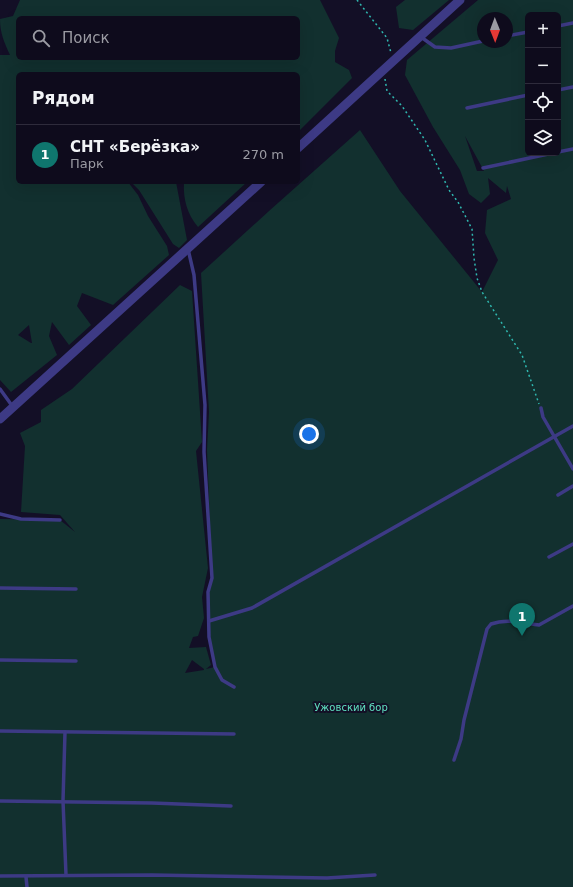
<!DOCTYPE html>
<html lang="ru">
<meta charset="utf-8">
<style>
body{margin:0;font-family:"DejaVu Sans",sans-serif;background:#171425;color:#f1f3f6}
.controls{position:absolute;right:12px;top:12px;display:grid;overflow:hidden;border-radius:6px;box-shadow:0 4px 16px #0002}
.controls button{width:36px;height:36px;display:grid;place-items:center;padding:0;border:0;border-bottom:1px solid #2e2b3b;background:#0e0b1c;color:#f1f3f6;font:20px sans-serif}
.compass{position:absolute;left:477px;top:12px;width:36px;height:36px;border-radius:50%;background:#0e0b1c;box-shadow:0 4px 16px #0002;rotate:179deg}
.you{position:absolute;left:309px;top:434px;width:14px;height:14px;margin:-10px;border:3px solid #fff;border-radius:50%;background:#1a73e8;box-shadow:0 0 0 6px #1a73e833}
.badge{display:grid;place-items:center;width:26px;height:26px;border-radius:50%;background:#0f766e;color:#fff;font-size:13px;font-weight:700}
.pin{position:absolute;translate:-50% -33px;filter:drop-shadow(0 1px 2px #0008)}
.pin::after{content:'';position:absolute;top:21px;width:14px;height:12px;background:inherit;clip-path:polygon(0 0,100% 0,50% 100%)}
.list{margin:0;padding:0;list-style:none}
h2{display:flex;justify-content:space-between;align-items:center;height:52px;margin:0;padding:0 16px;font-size:17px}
h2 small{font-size:13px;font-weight:400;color:#9b9ba3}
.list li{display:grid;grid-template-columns:26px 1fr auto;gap:12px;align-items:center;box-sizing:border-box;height:60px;padding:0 16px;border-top:1px solid #2e2b3b}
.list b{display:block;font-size:15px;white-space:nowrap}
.list p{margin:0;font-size:13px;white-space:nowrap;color:#9b9ba3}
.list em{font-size:13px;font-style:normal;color:#9b9ba3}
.icon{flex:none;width:22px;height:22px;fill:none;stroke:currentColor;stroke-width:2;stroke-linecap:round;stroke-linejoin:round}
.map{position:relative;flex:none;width:573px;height:887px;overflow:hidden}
.search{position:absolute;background:#0e0b1c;box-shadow:0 4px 16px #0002;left:16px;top:16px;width:284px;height:44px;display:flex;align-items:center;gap:10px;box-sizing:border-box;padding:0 14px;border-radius:6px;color:#9b9ba3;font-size:15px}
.panel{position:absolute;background:#0e0b1c;box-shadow:0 4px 16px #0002;left:16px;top:72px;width:284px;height:112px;border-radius:6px}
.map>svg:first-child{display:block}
.green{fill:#12302f;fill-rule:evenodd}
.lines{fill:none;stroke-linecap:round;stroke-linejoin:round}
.path{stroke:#2fb8b0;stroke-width:1.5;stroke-dasharray:2 3;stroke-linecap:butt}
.service{stroke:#3d3a85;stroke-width:3.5}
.tertiary{stroke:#3d3a85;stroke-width:9}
.labels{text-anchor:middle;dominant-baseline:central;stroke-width:4;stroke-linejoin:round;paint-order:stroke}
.park-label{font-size:10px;fill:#5fe0c0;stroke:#130f26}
</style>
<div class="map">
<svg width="573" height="887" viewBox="0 0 573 887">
<rect width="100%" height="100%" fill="#130f26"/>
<g class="green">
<path d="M 20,0 L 320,0 L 339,38 L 335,51 L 335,62 L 349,70 L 352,78 L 298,132 L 298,74 L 18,74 L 18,182 L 128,182 L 138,195 L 148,216 L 167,246 L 169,255 L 113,305 L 82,293 L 77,306 L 91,325 L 69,345 L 52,322 L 49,336 L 57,355 L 11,392 L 0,380 L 0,55 L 10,55 C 4,42 0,33 0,19 L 13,16 ZM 18,18 L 298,18 L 298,58 L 18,58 ZM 29,325 L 32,343 L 31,343 L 18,335 Z"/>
<polygon points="405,0 449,0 413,30 399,28 396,7"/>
<path d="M 478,0 L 573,0 L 573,887 L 0,887 L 0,519 L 60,520 L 75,532 L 60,515 L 21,512 L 25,446 L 20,433 L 41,422 L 41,410 L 72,389 L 180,285 L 192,291 L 202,442 L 196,451 L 208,568 L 202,597 L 204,618 L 198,636 L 193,637 L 189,648 L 206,647 L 211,665 L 206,669 L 215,667 C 210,638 204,607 212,578 L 207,450 L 209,412 L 201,273 L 269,211 L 360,130 L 400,191 L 482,292 L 498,260 L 485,233 L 487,210 L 511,199 L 507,186 L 506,193 L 488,178 L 490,194 L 481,203 L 469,194 L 460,170 L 433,127 L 405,75 L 407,60 ZM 528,15 L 558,15 L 558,153 L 528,153 ZM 483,18 L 507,18 L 507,42 L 483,42 ZM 465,136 L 484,171 L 477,171 ZM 192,660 L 204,669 L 204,670 L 185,673 Z"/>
<polygon points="131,182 176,182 187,240 179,248 173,244 139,190"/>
<path d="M 184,182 L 247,182 L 198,227 C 187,214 183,199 184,182 Z"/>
</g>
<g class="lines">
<g class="path">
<polyline points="357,0 387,38 391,53"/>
<polyline points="385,79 387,91 402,106 425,140 449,190 458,202 472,229 474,258 477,278 482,292 522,355 539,404"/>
</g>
<g class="service">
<polyline points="558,26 573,23"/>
<polyline points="507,36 528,32"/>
<polyline points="421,37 435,47 451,48 483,41"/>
<polyline points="558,90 573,87"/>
<polyline points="467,108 528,95"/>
<polyline points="558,152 573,149"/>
<polyline points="483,168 553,153"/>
<polyline points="188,249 194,275 205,405 204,452 212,578 208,592 209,637 215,667 222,680 234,687"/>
<polyline points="0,389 13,407"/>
<polyline points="541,408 543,417 573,469"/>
<polyline points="558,495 573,486"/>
<polyline points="0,514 21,519 60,520"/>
<polyline points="549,557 573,544"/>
<polyline points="0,588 76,589"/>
<polyline points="209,621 252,608 573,426"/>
<polyline points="0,660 76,661"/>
<polyline points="0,731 234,734"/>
<polyline points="65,732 63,801 66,875"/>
<path d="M 454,760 L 461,739 L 464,720 L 487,629 L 491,624 C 507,618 523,623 539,625 L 573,606"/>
<polyline points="0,801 152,803 231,806"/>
<polyline points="0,876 152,875 327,878 375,875"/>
<polyline points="26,877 27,887"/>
</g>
<g class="tertiary">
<polyline points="298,148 460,0"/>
<polyline points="0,419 261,182"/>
</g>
</g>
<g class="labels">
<g class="park-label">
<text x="351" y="707">Ужовский бор</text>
</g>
</g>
</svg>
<div class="controls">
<button>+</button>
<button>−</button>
<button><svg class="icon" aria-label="locate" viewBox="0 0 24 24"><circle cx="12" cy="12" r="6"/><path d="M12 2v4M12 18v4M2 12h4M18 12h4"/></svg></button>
<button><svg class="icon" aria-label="layers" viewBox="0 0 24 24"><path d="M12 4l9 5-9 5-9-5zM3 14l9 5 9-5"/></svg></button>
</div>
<svg class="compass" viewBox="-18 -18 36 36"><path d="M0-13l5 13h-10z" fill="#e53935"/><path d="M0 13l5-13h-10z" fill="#9b9ba3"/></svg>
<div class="you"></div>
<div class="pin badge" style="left:522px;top:636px">1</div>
<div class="search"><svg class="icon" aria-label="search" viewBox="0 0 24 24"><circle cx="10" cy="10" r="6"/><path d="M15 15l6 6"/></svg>Поиск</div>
<section class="panel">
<h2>Рядом<small></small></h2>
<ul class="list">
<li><span class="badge">1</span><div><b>СНТ «Берёзка»</b><p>Парк</p></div><em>270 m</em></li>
</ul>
</section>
</div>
